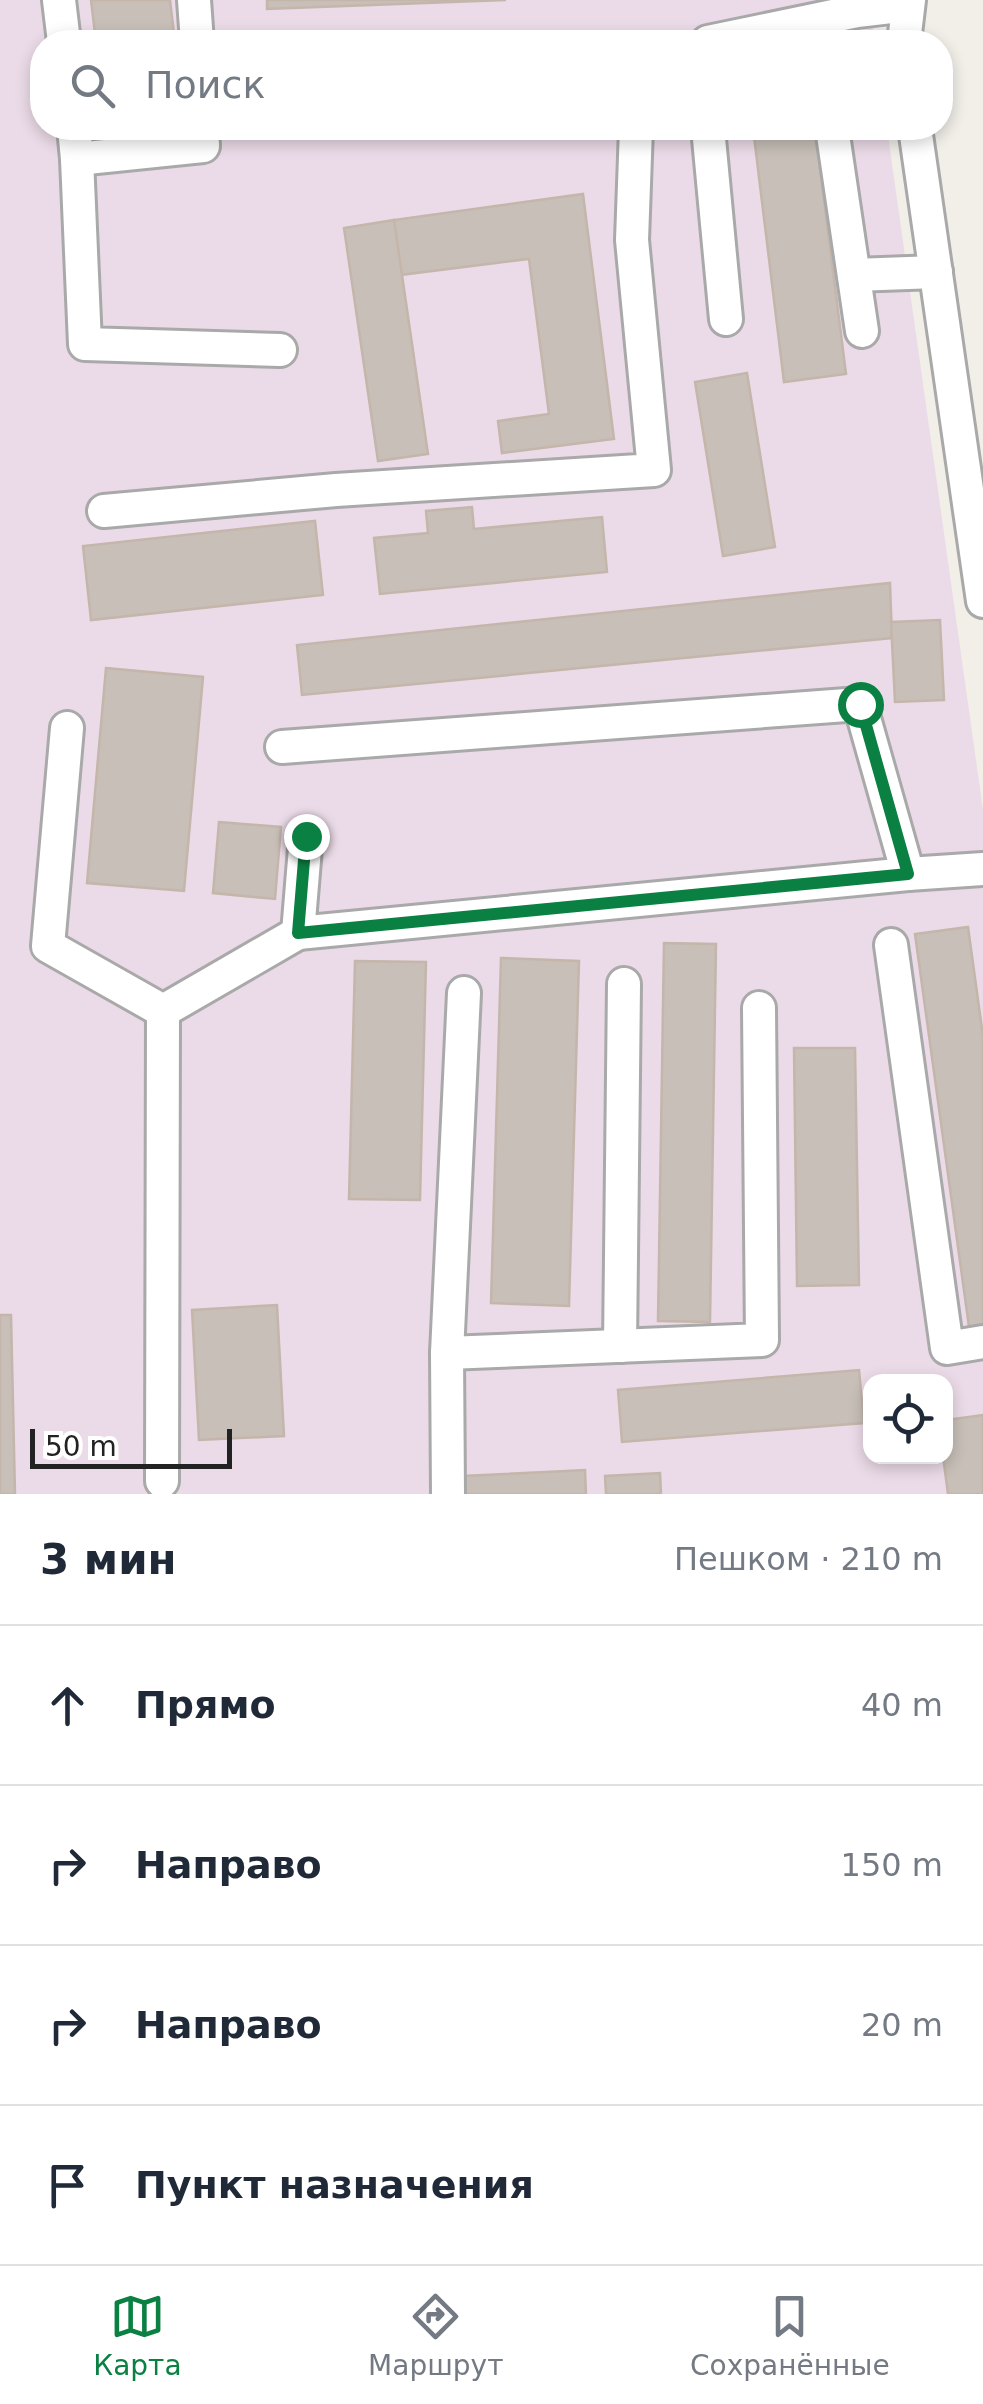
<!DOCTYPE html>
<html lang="ru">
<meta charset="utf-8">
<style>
body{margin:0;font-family:"DejaVu Sans",sans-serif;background:#f2f2f3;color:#1f2937}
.controls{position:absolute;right:30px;bottom:30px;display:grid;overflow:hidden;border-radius:20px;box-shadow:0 5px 15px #0003}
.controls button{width:90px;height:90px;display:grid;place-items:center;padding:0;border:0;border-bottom:2px solid #e0e1e3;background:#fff;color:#1f2937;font:50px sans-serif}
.scale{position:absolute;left:30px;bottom:25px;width:202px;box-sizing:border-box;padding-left:10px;border:5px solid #222;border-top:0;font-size:28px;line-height:35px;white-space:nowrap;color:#222;-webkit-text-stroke:8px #fff;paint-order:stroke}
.stop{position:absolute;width:30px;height:30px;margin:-22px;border:8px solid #0b8043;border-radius:50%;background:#fff}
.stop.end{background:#0b8043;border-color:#fff;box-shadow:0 2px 10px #0008}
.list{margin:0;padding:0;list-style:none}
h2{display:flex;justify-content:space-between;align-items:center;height:130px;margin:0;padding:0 40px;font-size:42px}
h2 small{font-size:32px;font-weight:400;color:#747a83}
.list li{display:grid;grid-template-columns:65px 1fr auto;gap:30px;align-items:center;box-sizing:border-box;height:160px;padding:0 40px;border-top:2px solid #e0e1e3}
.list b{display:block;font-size:38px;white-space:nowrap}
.list em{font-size:32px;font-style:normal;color:#747a83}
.icon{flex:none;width:55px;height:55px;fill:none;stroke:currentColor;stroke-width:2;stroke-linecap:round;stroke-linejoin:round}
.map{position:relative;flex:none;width:983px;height:1494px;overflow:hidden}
.search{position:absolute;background:#fff;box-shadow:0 5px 15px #0003;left:30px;right:30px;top:30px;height:110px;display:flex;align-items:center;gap:25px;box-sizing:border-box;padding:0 35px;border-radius:40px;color:#747a83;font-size:38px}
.sheet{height:770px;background:#fff}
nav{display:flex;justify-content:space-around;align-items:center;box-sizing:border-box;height:140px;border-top:2px solid #e0e1e3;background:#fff;font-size:28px;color:#747a83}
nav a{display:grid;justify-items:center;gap:5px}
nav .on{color:#0b8043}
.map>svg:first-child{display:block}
.industrial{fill:#ebdbe8;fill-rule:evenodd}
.building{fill:#c7bfb8;stroke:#c4b6ab;stroke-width:2.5}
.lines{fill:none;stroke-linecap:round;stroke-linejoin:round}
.minor-casing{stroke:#a9a9a9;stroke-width:38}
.minor{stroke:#fff;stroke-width:32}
.route{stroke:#0b8043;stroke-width:12}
</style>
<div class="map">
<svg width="983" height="1494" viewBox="0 0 983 1494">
<rect width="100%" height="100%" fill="#f2efe9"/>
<path class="industrial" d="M 0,0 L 869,0 L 875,42 L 42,42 L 42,128 L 887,128 L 983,810 L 983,1494 L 0,1494 ZM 870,1382 L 946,1382 L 946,1456 L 870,1456 Z"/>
<g class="building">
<polygon points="91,0 170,0 175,42 96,42"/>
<polygon points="267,0 506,0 267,9"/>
<polygon points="753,128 815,128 846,374 784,382"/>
<polygon points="583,194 614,439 502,453 498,421 549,414 529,259 400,275 394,220"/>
<polygon points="394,220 428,454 378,461 344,228"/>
<polygon points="747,373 775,547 723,556 695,382"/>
<polygon points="472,507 474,529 602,517 607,572 380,594 374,538 428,533 426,511"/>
<polygon points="315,521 323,595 91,620 83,546"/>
<polygon points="890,583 892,638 302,695 297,645"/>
<polygon points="940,620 944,700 895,702 891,622"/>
<polygon points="106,668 203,677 184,891 87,883"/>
<polygon points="219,822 281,827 275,899 213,893"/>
<polygon points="968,927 983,1036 983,1326 969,1327 915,934"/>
<polygon points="664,943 716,944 710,1322 658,1321"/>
<polygon points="501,958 579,961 569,1306 491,1303"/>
<polygon points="355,961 426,962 420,1200 349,1199"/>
<polygon points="794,1048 855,1048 859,1285 797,1286"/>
<polygon points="277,1305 284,1436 199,1440 192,1310"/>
<polygon points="0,1315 11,1315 15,1494 0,1494"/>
<polygon points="859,1370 864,1423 622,1442 618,1390"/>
<polygon points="983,1415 983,1494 948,1494 943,1456 946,1456 946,1420"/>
<polygon points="585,1470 586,1494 464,1494 463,1476"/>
<polygon points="660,1473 661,1494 606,1494 605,1476"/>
</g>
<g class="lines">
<g class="minor-casing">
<g id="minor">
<polyline points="59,0 64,42"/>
<polyline points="194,0 197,42"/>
<polyline points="708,42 857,11 908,5"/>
<polyline points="904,42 909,0"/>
<polyline points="74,128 77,159 203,146 202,128"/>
<polyline points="708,128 726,319"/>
<polyline points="832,128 862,331"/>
<polyline points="915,128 983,601"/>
<polyline points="77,159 85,344 280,350"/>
<polyline points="854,275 936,272"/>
<polyline points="104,511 336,490 654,470 632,240 636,128"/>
<polyline points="67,728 48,946 163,1011 298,933"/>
<polyline points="282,747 860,704 908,874 983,869"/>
<polyline points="306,836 298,933 908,874"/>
<polyline points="891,945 947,1348 983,1342"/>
<polyline points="620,1346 624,984"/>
<polyline points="447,1353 762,1340 759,1008"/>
<polyline points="162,1481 163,1011"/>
<polyline points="448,1494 447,1353 464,993"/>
</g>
</g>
<use href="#minor" class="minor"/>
</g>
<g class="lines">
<polyline class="route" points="306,836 298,933 908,874 860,704"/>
</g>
</svg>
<div class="controls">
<button><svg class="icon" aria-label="locate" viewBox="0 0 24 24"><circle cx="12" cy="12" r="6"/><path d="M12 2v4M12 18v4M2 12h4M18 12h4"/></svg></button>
</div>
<div class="scale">50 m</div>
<div class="stop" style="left:860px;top:704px"></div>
<div class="stop end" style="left:306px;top:836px"></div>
<div class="search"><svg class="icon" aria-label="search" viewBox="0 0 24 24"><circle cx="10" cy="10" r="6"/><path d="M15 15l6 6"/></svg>Поиск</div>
</div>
<section class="sheet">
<h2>3 мин<small>Пешком · 210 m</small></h2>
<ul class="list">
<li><svg class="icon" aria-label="ahead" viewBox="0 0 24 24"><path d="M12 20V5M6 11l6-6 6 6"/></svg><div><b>Прямо</b></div><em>40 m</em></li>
<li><svg class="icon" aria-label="right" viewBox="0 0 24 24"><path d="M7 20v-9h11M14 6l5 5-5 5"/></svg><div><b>Направо</b></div><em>150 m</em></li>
<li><svg class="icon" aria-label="right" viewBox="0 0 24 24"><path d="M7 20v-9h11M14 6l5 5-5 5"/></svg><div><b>Направо</b></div><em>20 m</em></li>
<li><svg class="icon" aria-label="arrive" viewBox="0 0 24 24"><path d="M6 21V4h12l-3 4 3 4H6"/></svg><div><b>Пункт назначения</b></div></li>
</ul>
</section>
<nav>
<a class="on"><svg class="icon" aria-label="map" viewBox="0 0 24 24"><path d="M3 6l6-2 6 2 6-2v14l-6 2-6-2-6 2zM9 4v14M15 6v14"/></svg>Карта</a>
<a><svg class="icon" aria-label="directions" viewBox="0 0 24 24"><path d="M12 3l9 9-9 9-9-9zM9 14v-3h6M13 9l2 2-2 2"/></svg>Маршрут</a>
<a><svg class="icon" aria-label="saved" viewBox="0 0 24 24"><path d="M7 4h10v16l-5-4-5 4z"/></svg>Сохранённые</a>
</nav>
